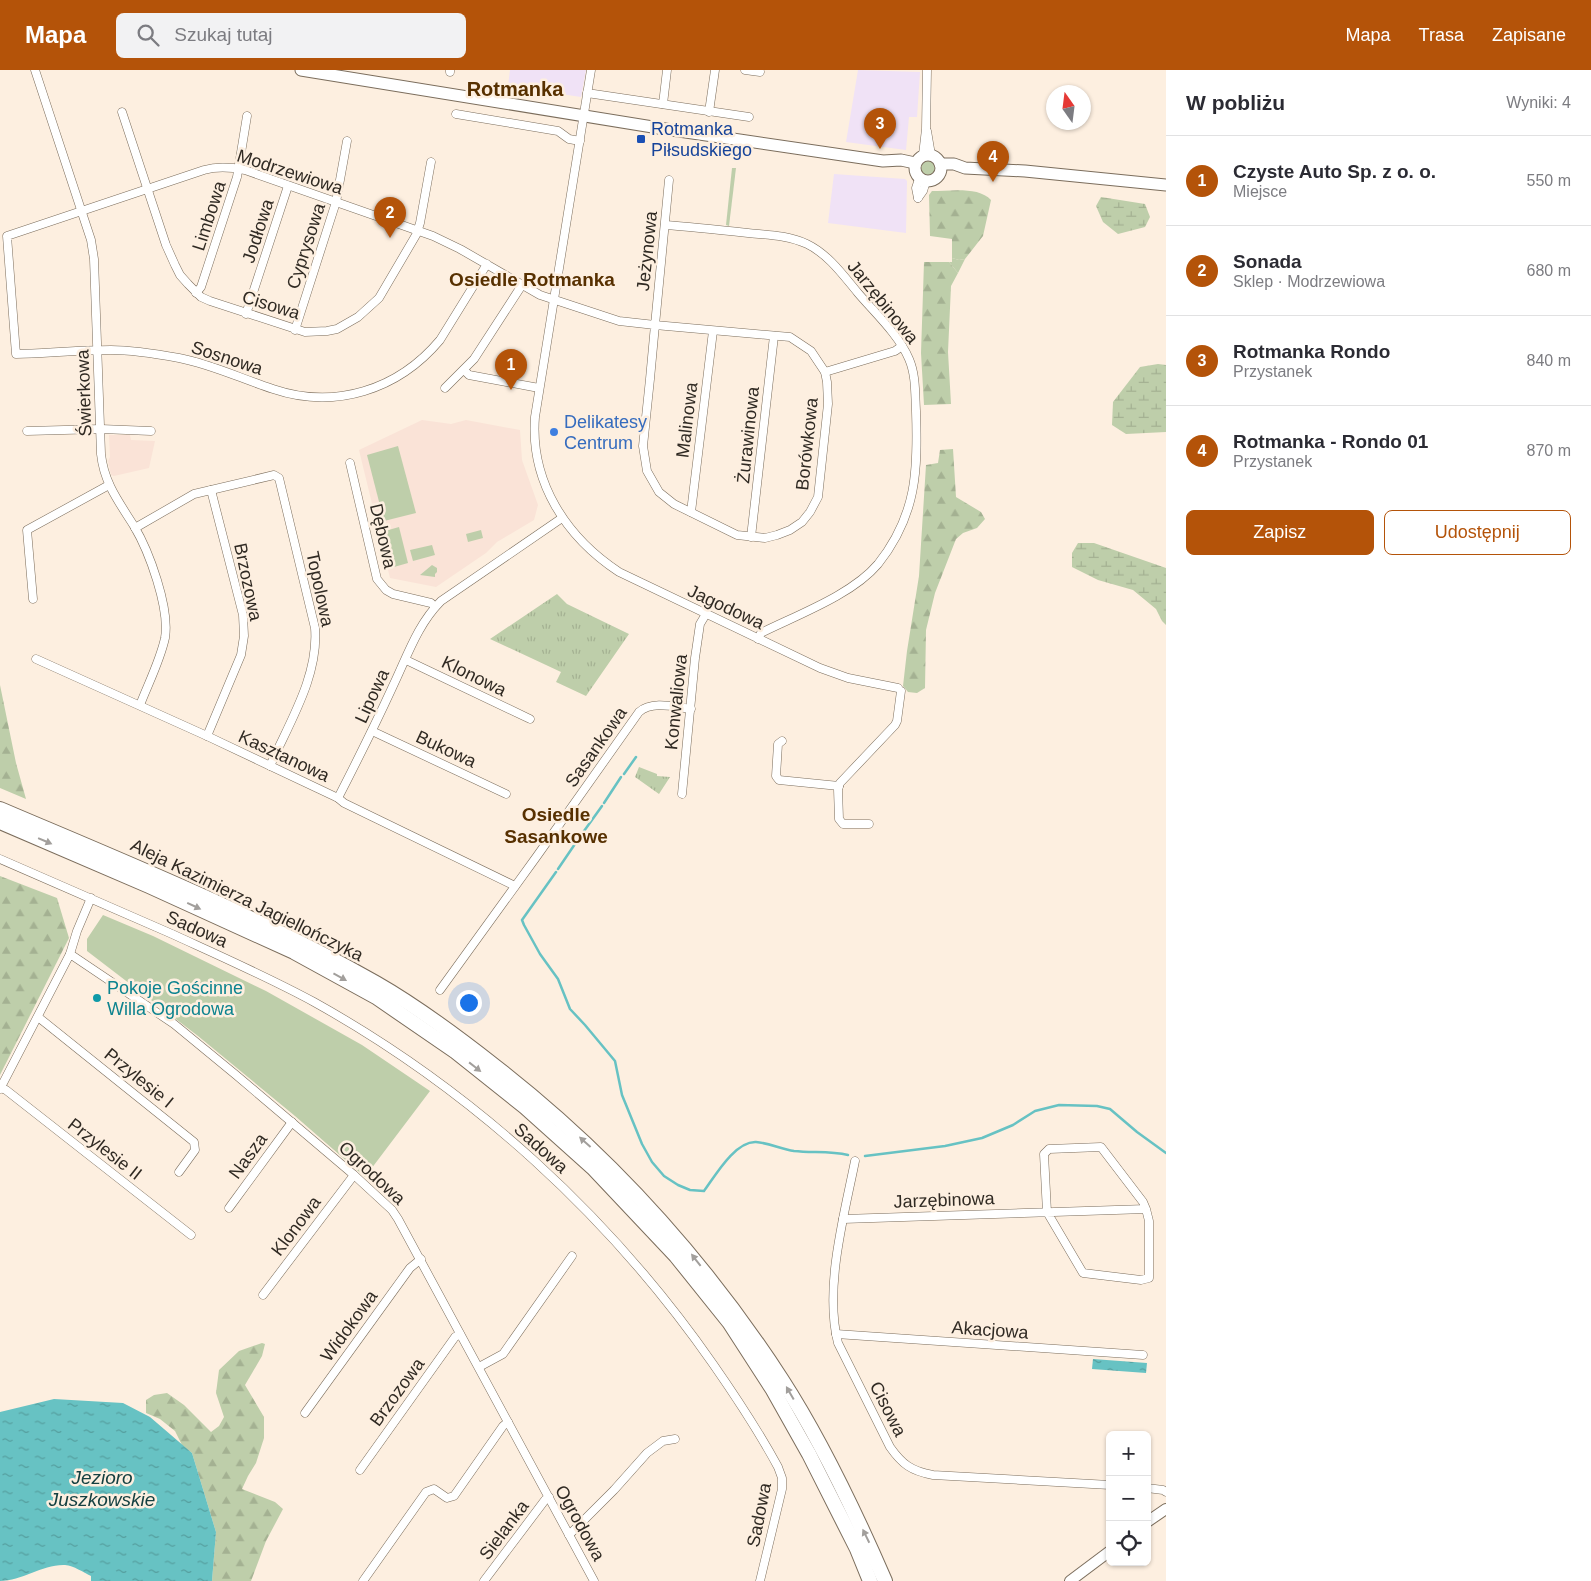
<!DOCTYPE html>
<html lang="pl">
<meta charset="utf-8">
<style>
body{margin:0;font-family:Helvetica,sans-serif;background:#f2f2f3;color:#2b2b33}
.controls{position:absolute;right:15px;bottom:15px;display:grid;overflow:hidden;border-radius:8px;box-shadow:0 1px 4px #0004}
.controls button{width:45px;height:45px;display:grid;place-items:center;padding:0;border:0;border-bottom:1px solid #e1e1e2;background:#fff;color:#2b2b33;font:25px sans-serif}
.compass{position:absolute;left:1046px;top:15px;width:45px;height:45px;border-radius:50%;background:#fff;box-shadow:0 1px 4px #0004;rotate:346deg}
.you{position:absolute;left:468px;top:932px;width:18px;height:18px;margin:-12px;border:4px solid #fff;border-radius:50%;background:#1a73e8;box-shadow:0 0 0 8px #1a73e833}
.badge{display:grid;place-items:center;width:32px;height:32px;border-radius:50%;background:#b45309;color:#fff;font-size:16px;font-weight:700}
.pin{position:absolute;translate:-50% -41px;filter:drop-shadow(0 1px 2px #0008)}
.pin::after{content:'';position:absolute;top:26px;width:18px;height:15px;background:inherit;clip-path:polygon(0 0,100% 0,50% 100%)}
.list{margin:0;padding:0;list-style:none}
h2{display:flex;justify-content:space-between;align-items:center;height:65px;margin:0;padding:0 20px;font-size:21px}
h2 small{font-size:16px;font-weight:400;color:#7c7c81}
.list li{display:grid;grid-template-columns:32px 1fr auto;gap:15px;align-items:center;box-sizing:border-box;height:90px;padding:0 20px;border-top:1px solid #e1e1e2}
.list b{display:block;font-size:19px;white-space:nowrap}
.list p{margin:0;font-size:16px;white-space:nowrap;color:#7c7c81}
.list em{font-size:16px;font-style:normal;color:#7c7c81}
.actions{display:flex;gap:10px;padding:15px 20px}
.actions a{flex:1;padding:11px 0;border:1px solid #b45309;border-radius:8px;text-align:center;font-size:18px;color:#b45309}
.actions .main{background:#b45309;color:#fff}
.icon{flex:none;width:28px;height:28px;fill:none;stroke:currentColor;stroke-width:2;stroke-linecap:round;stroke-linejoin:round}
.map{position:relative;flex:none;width:1166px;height:1511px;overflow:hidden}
header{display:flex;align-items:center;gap:30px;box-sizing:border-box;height:70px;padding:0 25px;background:#b45309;color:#fff}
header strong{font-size:24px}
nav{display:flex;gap:28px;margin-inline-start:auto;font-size:18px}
.search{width:350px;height:45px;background:#f2f2f3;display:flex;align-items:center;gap:12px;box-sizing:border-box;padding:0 18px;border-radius:8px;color:#7c7c81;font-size:19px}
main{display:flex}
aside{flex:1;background:#fff}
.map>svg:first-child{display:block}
.commercial{fill:#f0e2f6}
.education{fill:#fae3d7}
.grass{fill:#beceaa}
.forest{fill:url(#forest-firs)}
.wetland{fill:url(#wetland-marsh)}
.park{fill:url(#park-tufts)}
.water{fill:url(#water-ripples)}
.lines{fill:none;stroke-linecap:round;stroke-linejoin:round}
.stream{stroke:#67c2c3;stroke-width:2.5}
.minor-casing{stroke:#7b6d5c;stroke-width:9}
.tertiary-casing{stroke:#7b6d5c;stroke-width:12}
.secondary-casing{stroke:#7b6d5c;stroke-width:13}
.motorway-casing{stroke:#7b6d5c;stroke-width:16}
.minor{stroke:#fff;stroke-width:8}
.tertiary{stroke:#fff;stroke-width:10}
.secondary{stroke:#fff;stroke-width:11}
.motorway{stroke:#fff;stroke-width:14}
.oneway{fill:#a29f9c}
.transit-dot{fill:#1a4fb4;stroke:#fdefe0;stroke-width:2}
.shop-dot{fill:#3f7fe0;stroke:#fdefe0;stroke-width:2}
.culture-dot{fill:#0f9aa8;stroke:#fdefe0;stroke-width:2}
.labels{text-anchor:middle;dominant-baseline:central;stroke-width:5;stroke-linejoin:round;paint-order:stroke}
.transit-label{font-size:18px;fill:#164399;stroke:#fdefe0;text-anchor:start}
.street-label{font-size:18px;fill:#302a23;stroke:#fdefe0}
.shop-label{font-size:18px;fill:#366cbe;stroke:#fdefe0;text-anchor:start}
.culture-label{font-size:18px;fill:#0d838f;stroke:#fdefe0;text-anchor:start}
.neighbourhood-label{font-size:19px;font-weight:bold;fill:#573000;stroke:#fdefe0}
.water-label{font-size:19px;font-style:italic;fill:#154041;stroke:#fdefe0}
.quarter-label{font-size:20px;font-weight:bold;fill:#573000;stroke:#fdefe0}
</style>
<header>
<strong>Mapa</strong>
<div class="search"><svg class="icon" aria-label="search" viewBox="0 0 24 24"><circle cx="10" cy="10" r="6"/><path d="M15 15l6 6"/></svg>Szukaj tutaj</div>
<nav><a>Mapa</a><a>Trasa</a><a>Zapisane</a></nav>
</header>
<main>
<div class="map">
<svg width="1166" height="1511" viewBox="0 0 1166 1511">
<defs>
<pattern id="forest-firs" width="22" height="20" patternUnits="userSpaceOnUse" patternTransform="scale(1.25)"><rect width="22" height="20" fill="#beceaa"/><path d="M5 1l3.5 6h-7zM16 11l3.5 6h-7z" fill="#a4b192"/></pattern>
<pattern id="wetland-marsh" width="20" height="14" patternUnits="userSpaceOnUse" patternTransform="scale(1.25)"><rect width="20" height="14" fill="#beceaa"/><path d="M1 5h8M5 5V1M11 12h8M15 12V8" fill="none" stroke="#a4b192"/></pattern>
<pattern id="park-tufts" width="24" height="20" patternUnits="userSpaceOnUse" patternTransform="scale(1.25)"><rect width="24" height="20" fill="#beceaa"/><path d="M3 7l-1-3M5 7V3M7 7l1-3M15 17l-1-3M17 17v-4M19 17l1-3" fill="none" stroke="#a4b192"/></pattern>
<pattern id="water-ripples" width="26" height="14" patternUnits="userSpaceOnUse" patternTransform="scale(1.25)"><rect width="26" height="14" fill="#67c2c3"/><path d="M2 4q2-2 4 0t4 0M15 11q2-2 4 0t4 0" fill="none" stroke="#559e9e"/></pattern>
</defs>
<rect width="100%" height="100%" fill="#fdefe0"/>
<g class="commercial">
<polygon points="510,0 586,0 581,27 508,16"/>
<polygon points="858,0 920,2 917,47 909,47 906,80 846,72"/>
<polygon points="834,104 905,109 907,111 906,163 828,153"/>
</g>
<g class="education">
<polygon points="422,350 451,354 466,350 520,360 522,390 538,435 534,450 497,472 486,483 436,517 390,508 359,380"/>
<polygon points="109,365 130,365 131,370 155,371 149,398 114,406 111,405 108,391 110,387"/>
</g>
<g class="grass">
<circle cx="928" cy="98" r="7"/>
<polygon points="732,98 736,98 729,156 726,155"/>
<polygon points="952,188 959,190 965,189 958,203 949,192 952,192"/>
<polygon points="398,376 416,443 384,451 367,385"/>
<polygon points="399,457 408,493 387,499 378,463"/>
<polygon points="481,460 483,468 468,472 466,464"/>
<polygon points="432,475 435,485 413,491 410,480"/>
<polygon points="432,495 437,498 437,502 435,504 435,507 420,505"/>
<polygon points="103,845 153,866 266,921 362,975 430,1021 365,1107 295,1046 198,966 87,881 87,869"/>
</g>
<g class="forest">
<path d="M 932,121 C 949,121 979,116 991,130 L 983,166 L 965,189 L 959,190 L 952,188 L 952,169 L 930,166 L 929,125 Z"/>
<polygon points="924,192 949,192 958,203 951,216 948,282 951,334 924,335 921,283"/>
<polygon points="953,379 956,427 981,442 985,449 977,458 963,463 956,469 935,523 926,560 925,618 917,623 908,622 903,616 907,581 919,506 926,395 938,393 940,380"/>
<polygon points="0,615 16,693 26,729 0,718"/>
<polygon points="0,806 57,828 69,868 0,1005"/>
<polygon points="262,1273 265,1274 262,1286 245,1315 264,1347 264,1368 256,1393 248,1406 242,1419 275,1432 283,1439 266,1471 251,1511 212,1511 216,1462 192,1383 182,1375 175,1361 160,1349 146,1343 146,1330 154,1325 167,1323 184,1335 211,1362 219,1356 224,1347 216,1323 219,1300 239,1281"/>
</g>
<g class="wetland">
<polygon points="1101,127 1145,134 1150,147 1145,157 1118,164 1103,152 1096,136"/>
<polygon points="1158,294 1166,295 1166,362 1126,364 1112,355 1113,332 1140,297"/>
<polygon points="1078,473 1094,473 1166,498 1166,555 1162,551 1156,539 1133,520 1098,510 1072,497 1072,483"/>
</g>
<g class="park">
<polygon points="557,524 567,534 629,564 586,626 556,612 561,602 490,569"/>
<polygon points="639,697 657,704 657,706 670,707 659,724 635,707"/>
</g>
<g class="water">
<polygon points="1093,1289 1147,1293 1146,1303 1092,1299"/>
<path d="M 54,1329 L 123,1333 L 150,1347 L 192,1383 L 216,1462 L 212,1511 L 91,1511 L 91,1506 C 83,1502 74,1496 65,1495 C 43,1494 22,1511 0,1511 L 0,1342 Z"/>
</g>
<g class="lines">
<g class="stream">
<polyline points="624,704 636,687"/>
<polyline points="604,733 621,707"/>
<polyline points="579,768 602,736"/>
<polyline points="558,799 577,771"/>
<path d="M 556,802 L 522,850 L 524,855 L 540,884 L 558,909 L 570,939 L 585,955 L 615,991 L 622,1025 L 642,1074 L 652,1092 L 664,1106 L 678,1115 L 690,1120 L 704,1121 C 715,1106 735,1071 756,1072 C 769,1073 781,1079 794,1081 C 812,1083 830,1081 848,1085"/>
<polyline points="865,1086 945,1076 982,1068 1013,1055 1035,1041 1059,1035 1097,1036 1110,1039 1137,1062 1166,1083"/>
</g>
<g class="minor-casing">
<g id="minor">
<path d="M 35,0 L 91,170 L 94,189 L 101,384 C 104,413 119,432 134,456 C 149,481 170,538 165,568 C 160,591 148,614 140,635"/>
<path d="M 591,0 L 535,347 C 530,412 566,467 619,502 L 820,598 L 848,608 L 898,618"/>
<polyline points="745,0 760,2"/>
<polyline points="450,2 450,0"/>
<polyline points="587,23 749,47"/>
<polyline points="663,34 667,0"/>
<polyline points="122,42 166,175 175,195 180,205 188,214 201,227 210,231 305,262 327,261 337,259 358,247 379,228 416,165 420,153 431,92"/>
<polyline points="709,42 715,0"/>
<polyline points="456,44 558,61 569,69 580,71"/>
<polyline points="927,61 931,85"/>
<polyline points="923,85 926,59 927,0"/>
<polyline points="918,128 916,118 919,109"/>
<polyline points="918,128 923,121 926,111"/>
<path d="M 665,155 C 692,157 720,160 748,163 C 768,165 788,165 807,174 C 828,184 843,205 858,223 C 875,243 899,265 909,289 C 916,305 915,324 916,341 C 918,400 917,445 878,494 C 852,525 797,545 761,563 L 758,569"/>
<path d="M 487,194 L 440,270 C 398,320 335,340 273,319 C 242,309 211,294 179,288 C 157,284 133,280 111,280 C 79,280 48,283 16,284 L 7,166 L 204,100 C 218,96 230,97 245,100 L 433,166 L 460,179 L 540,225 L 619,251 L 655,255 L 790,267 L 811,281 L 825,302 L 827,312 L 828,334 L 818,427 L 810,442 L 802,452 L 790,460 L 777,465 L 765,468 L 737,465 L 674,434 L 659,422 L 647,401 L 643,376 L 650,309 L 655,255 L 669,110"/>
<polyline points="196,223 201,217 237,107 247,46"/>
<polyline points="246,244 288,116"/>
<polyline points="295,260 336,132 347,71"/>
<polyline points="464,300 469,305 539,318"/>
<polyline points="825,302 895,281 902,276"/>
<polyline points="445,318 474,289 522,215"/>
<polyline points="27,361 101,359 151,361"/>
<polyline points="350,393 377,509 386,520 393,524 431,533 435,537"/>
<polyline points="691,442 713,261"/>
<path d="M 135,458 L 194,424 L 274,405 L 279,408 L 315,558 C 319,606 289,653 270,696"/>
<polyline points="751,467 774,266"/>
<polyline points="33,529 27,460 109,415"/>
<polyline points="36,589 207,666 338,728 344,733 515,816"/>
<polyline points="406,590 530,649"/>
<polyline points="372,661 506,724"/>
<polyline points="207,666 241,585 244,566 243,545 211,420"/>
<polyline points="782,671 778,674 776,706 779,710 839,716"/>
<polyline points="682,724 695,588 700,554 706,544"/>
<path d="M 338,728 C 357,691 375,655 392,618 C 407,587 417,555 441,531 L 562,448"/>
<polyline points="869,754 843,754 839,749 838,719 840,713 895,655 897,651 901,621"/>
<path d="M 0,789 C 58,814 115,839 172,864 C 220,886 268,907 314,932 C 472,1020 610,1146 713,1294 C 736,1327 759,1362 778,1397 L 782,1408 L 782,1419 L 760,1511"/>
<polyline points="70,884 77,861 91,828"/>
<path d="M 440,920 L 537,786 L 639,642 C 652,630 675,637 691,639"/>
<polyline points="38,947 194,1072 195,1080 179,1102"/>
<polyline points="1,1018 6,1020 191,1165"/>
<polyline points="0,1019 70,884 174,954 236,1005 354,1105 392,1140 398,1149 594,1511"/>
<path d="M 855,1091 C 844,1146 824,1218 838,1273 L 890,1377 C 902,1394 911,1401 933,1405 L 1110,1415"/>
<polyline points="229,1138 292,1052"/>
<polyline points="843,1149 1146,1139 1149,1151 1149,1208 1141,1210 1083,1203 1047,1142 1044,1084 1049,1079 1101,1077 1143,1132 1146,1139"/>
<polyline points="263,1225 354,1105"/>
<polyline points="836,1264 1143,1285"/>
<polyline points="479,1297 503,1284 572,1186"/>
<polyline points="305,1343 410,1198 421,1189"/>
<polyline points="360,1400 455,1267 460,1264"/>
<polyline points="1147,1418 1163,1420 1166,1422"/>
<polyline points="569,1465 614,1420 647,1383 663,1371 675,1369"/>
<polyline points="363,1511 426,1422 434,1419 447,1428 454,1426 503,1356 508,1352"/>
<polyline points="484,1511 545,1430 549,1427"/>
</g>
</g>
<g class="tertiary-casing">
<g id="tertiary">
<polyline points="1147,1452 1166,1439"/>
<polyline points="1070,1511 1110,1481"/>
</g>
</g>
<g class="secondary-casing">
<g id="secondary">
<polyline points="301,0 665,59 883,91 901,90 915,93"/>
<circle cx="928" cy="98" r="13"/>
<polyline points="940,94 954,94 965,98 1025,101 1166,115"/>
</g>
</g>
<g class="motorway-casing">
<g id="motorway">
<path d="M 0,739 C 127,793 256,845 376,913 C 418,937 458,967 496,997 C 609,1085 704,1190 782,1310 C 822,1372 856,1444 885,1511"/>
<polyline points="0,752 149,816 294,882 376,927 456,982 525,1037 593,1098 676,1186 729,1252 773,1320 809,1384 857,1479 870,1511"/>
</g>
</g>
<use href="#minor" class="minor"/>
<use href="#tertiary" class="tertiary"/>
<use href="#secondary" class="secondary"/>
<use href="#motorway" class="motorway"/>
</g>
<defs><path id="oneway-solid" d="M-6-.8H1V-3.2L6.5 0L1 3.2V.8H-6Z" transform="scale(1.25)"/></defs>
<g class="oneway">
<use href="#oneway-solid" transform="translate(45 771) rotate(23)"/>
<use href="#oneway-solid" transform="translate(194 836) rotate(25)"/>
<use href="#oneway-solid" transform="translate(340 907) rotate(29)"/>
<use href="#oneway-solid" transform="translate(475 997) rotate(38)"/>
<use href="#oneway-solid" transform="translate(585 1072) rotate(-138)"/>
<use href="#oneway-solid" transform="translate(696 1190) rotate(-128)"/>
<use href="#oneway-solid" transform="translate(790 1323) rotate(-120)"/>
<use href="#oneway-solid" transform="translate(866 1466) rotate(-116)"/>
</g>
<rect class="transit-dot" x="636" y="64" width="10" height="10" rx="2.5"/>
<circle class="shop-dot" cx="554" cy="362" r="5"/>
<circle class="culture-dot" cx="97" cy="928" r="5"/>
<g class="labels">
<g class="transit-label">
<text x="651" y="59">Rotmanka<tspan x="651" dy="21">Piłsudskiego</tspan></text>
</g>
<g class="street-label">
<text transform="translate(290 102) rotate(18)">Modrzewiowa</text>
<text transform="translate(209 146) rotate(-72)">Limbowa</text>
<text transform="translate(258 161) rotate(-72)">Jodłowa</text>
<text transform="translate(306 176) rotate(-72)">Cyprysowa</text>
<text transform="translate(647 181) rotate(-84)">Jeżynowa</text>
<text transform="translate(883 232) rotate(51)">Jarzębinowa</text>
<text transform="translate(271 235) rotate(17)">Cisowa</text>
<text transform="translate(227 288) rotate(18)">Sosnowa</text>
<text transform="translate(84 323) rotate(-92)">Świerkowa</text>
<text transform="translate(687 350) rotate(-83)">Malinowa</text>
<text transform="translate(748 365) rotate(-84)">Żurawinowa</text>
<text transform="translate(807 374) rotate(-84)">Borówkowa</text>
<text transform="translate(383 466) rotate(77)">Dębowa</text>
<text transform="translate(248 512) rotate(78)">Brzozowa</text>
<text transform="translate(320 519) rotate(78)">Topolowa</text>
<text transform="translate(726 537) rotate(25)">Jagodowa</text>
<text transform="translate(474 606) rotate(26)">Klonowa</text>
<text transform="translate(372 626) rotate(-65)">Lipowa</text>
<text transform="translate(676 632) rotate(-84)">Konwaliowa</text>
<text transform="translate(596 677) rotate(-55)">Sasankowa</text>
<text transform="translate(446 679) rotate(25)">Bukowa</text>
<text transform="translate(284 686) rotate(25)">Kasztanowa</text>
<text transform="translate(247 830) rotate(26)">Aleja Kazimierza Jagiellończyka</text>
<text transform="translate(197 859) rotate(24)">Sadowa</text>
<text transform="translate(139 1008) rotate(39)">Przylesie I</text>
<text transform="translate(541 1078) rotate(42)">Sadowa</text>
<text transform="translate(105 1079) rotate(38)">Przylesie II</text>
<text transform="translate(248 1086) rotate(-54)">Nasza</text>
<text transform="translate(372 1103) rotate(43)">Ogrodowa</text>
<text transform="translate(944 1130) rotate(-2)">Jarzębinowa</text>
<text transform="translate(296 1156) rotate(-53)">Klonowa</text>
<text transform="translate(349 1256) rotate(-54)">Widokowa</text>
<text transform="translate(990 1260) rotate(4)">Akacjowa</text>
<text transform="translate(397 1322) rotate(-54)">Brzozowa</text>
<text transform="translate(888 1339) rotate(63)">Cisowa</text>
<text transform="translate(759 1445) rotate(-79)">Sadowa</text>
<text transform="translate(580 1453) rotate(61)">Ogrodowa</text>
<text transform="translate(504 1460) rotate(-53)">Sielanka</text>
</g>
<g class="shop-label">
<text x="564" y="352">Delikatesy<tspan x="564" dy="21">Centrum</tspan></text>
</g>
<g class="culture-label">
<text x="107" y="918">Pokoje Gościnne<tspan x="107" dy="21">Willa Ogrodowa</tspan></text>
</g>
<g class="neighbourhood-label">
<text x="532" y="209">Osiedle Rotmanka</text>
<text x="556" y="744">Osiedle<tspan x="556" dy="22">Sasankowe</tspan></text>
</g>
<g class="water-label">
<text x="102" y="1407">Jezioro<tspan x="102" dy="22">Juszkowskie</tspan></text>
</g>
<g class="quarter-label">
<text x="515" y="19">Rotmanka</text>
</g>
</g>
</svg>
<div class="controls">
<button>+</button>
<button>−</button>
<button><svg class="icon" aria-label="locate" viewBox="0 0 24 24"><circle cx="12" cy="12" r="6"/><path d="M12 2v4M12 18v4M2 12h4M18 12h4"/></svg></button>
</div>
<svg class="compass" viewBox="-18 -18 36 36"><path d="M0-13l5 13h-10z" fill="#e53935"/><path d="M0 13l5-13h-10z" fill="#7c7c81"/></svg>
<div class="you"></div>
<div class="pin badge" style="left:511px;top:320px">1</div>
<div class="pin badge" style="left:390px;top:168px">2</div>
<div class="pin badge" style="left:880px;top:79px">3</div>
<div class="pin badge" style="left:993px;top:112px">4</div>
</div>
<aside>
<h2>W pobliżu<small>Wyniki: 4</small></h2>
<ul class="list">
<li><span class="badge">1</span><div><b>Czyste Auto Sp. z o. o.</b><p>Miejsce</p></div><em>550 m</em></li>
<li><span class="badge">2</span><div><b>Sonada</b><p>Sklep · Modrzewiowa</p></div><em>680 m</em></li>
<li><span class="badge">3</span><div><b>Rotmanka Rondo</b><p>Przystanek</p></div><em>840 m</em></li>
<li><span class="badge">4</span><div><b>Rotmanka - Rondo 01</b><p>Przystanek</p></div><em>870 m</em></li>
</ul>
<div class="actions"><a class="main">Zapisz</a><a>Udostępnij</a></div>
</aside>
</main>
